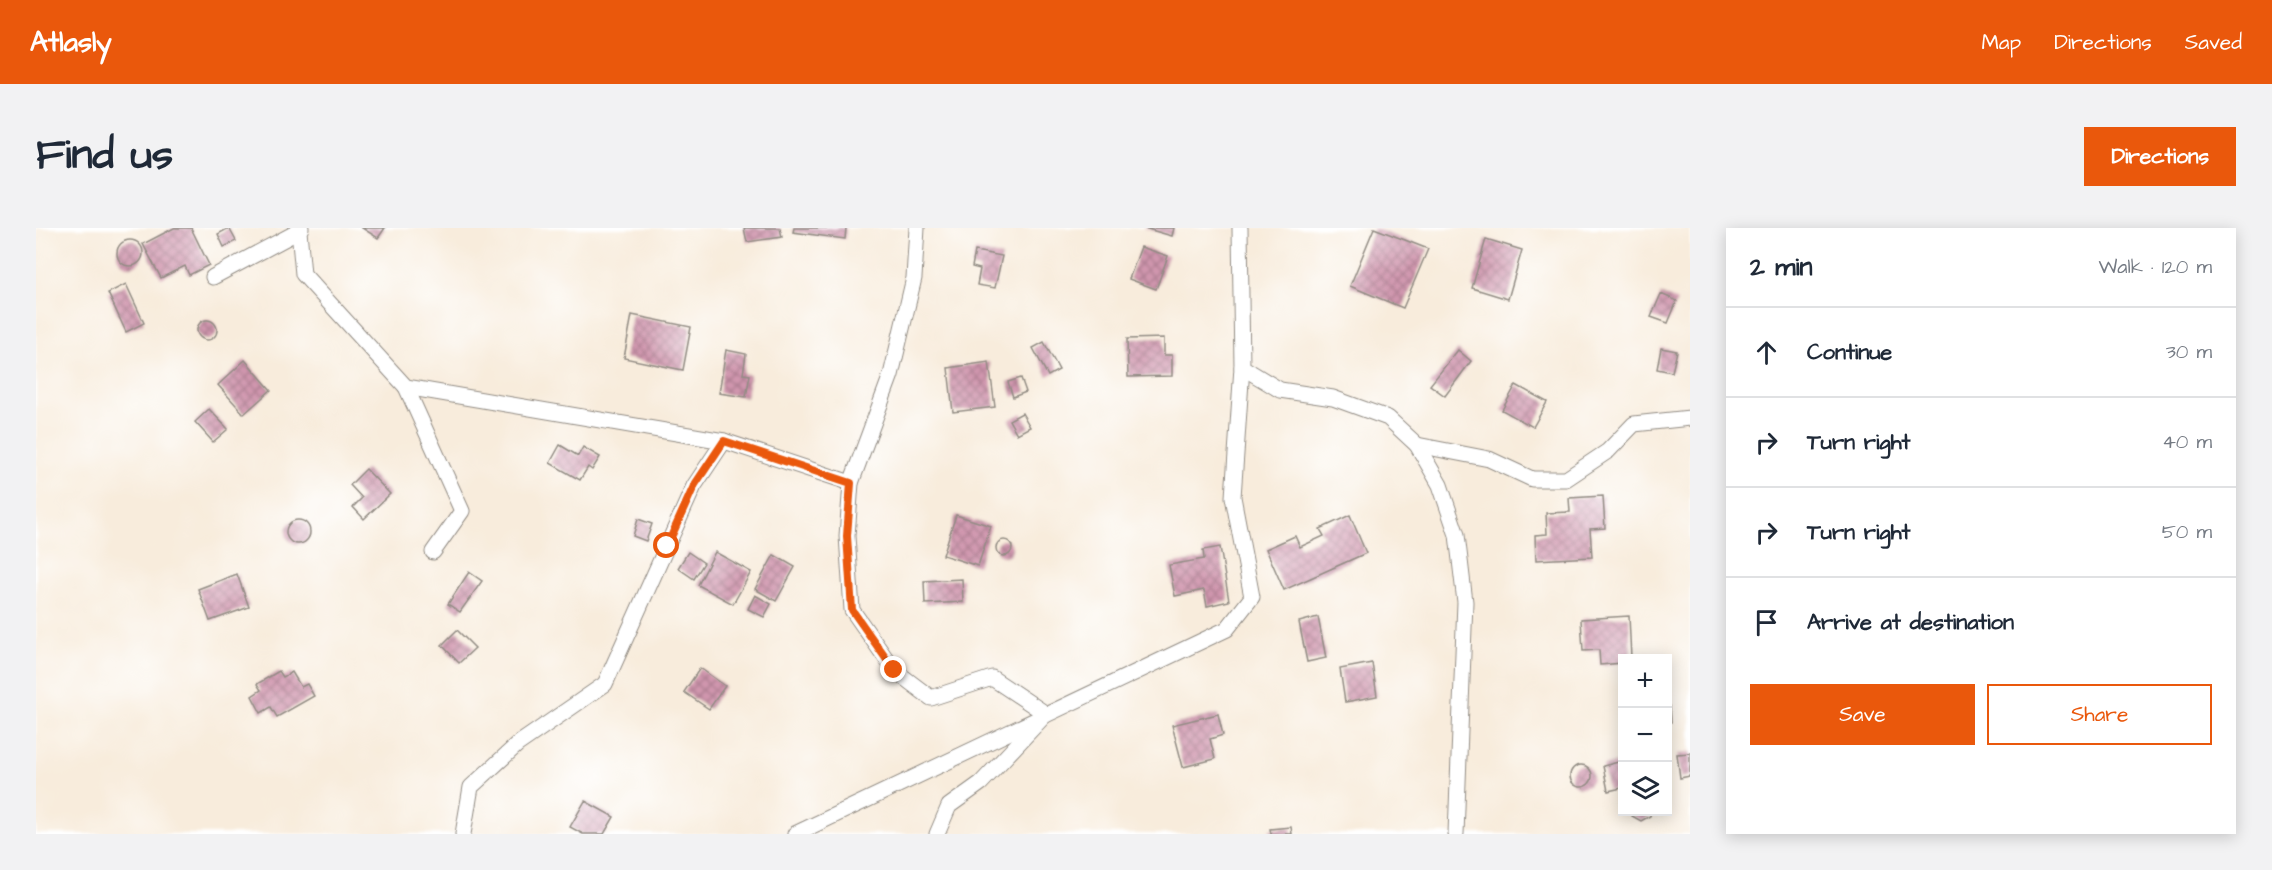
<!DOCTYPE html>
<meta charset="utf-8">
<style>
body{margin:0;font-family:"Architects Daughter",sans-serif;background:#f2f2f3;color:#1f2937}
.controls{position:absolute;right:18px;bottom:18px;display:grid;overflow:hidden;border-radius:0px;box-shadow:0 3px 15px #0003}
.controls button{width:54px;height:54px;display:grid;place-items:center;padding:0;border:0;border-bottom:2px solid #e0e1e3;background:#fff;color:#1f2937;font:30px sans-serif}
.stop{position:absolute;width:18px;height:18px;margin:-14px;border:4px solid #ea580c;border-radius:50%;background:#fff}
.stop.end{background:#ea580c;border-color:#fff;box-shadow:0 2px 6px #0008}
.list{margin:0;padding:0;list-style:none}
h2{display:flex;justify-content:space-between;align-items:center;height:78px;margin:0;padding:0 24px;font-size:26px}
h2 small{font-size:20px;font-weight:400;color:#747a83}
.list li{display:grid;grid-template-columns:39px 1fr auto;gap:18px;align-items:center;box-sizing:border-box;height:90px;padding:0 24px;border-top:2px solid #e0e1e3}
.list b{display:block;font-size:22px;white-space:nowrap}
.list em{font-size:20px;font-style:normal;color:#747a83}
.actions{display:flex;gap:12px;padding:18px 24px}
.actions a{flex:1;padding:14px 0;border:2px solid #ea580c;border-radius:0px;text-align:center;font-size:21px;color:#ea580c}
.actions .main{background:#ea580c;color:#fff}
.icon{flex:none;width:33px;height:33px;fill:none;stroke:currentColor;stroke-width:2;stroke-linecap:round;stroke-linejoin:round}
.map{position:relative;flex:none;width:1654px;height:606px;overflow:hidden;border-radius:0px}
header{display:flex;align-items:center;gap:36px;box-sizing:border-box;height:84px;padding:0 30px;background:#ea580c;color:#fff}
header strong{font-size:28px}
nav{display:flex;gap:33px;margin-inline-start:auto;font-size:21px}
.intro{display:flex;align-items:center;justify-content:space-between;box-sizing:border-box;height:144px;padding:0 36px}
h1{margin:0;font-size:42px}
.button{padding:15px 27px;border-radius:0px;background:#ea580c;color:#fff;font-size:21px;font-weight:700}
main{display:flex;gap:36px;padding:0 36px}
aside{flex:1;background:#fff;border-radius:0px;box-shadow:0 3px 15px #0003}
.map>svg:first-child{display:block}
.building{fill:url(#building-cross-hatch)}
.lines{fill:none;stroke-linecap:round;stroke-linejoin:round}
.service-casing{stroke:#928c84;stroke-width:17}
.service{stroke:#fff;stroke-width:15}
.route{stroke:#ea580c;stroke-width:8}
</style>
<header>
<strong>Atlasly</strong>
<nav><a>Map</a><a>Directions</a><a>Saved</a></nav>
</header>
<div class="intro"><h1>Find us</h1><a class="button">Directions</a></div>
<main>
<div class="map">
<svg width="1654" height="606" viewBox="0 0 1654 606">
<defs>
<pattern id="building-cross-hatch" width="8" height="8" patternUnits="userSpaceOnUse" patternTransform="scale(1.5)"><rect width="8" height="8" fill="#d096ae"/><path d="M0 0l8 8M0 8l8-8" fill="none" stroke="#a97b8e"/></pattern>
</defs>
<rect width="100%" height="100%" fill="#fff"/>
<filter id="ink" filterUnits="userSpaceOnUse"><feTurbulence type="fractalNoise" baseFrequency=".0167" numOctaves="2"/><feDisplacementMap in="SourceGraphic" scale="12" xChannelSelector="R" yChannelSelector="G"/><feConvolveMatrix kernelMatrix="1 2 1 2 8 2 1 2 1" color-interpolation-filters="sRGB"/></filter>
<filter id="wash" filterUnits="userSpaceOnUse"><feTurbulence type="fractalNoise" baseFrequency=".008" numOctaves="4" result="noise"/><feDisplacementMap in="SourceGraphic" scale="24" xChannelSelector="R" yChannelSelector="G"/><feGaussianBlur stdDeviation="1.35" result="paint"/><feColorMatrix in="noise" values="0 0 0 0 0 0 0 0 0 0 0 0 0 0 0 0 0 1.4 0 .05"/><feComposite in="paint" operator="in"/></filter>
<g filter="url(#wash)">
<rect width="100%" height="100%" fill="#f8ecdc"/>
<g id="blocks">
<g class="building">
<polygon points="138,0 155,0 173,37 153,47 149,38 125,50 107,16"/>
<polygon points="193,0 200,13 188,19 182,6"/>
<polygon points="326,0 349,0 342,10"/>
<polygon points="708,0 744,0 746,9 711,14"/>
<polygon points="758,0 810,0 809,11 757,4"/>
<polygon points="1108,0 1138,0 1136,8"/>
<polygon points="1338,0 1392,21 1367,80 1314,58"/>
<polygon points="1450,11 1486,22 1472,71 1436,60"/>
<circle cx="94" cy="25" r="13"/>
<polygon points="1105,19 1132,28 1120,61 1093,51"/>
<polygon points="939,23 966,28 959,60 941,57 944,41 936,39"/>
<polygon points="90,56 108,95 90,104 72,65"/>
<polygon points="1625,66 1641,73 1632,95 1615,89"/>
<polygon points="596,87 655,99 647,142 588,130"/>
<circle cx="171" cy="102" r="10"/>
<polygon points="1128,110 1128,127 1136,127 1136,148 1092,149 1091,111"/>
<polygon points="1008,114 1023,142 1012,148 997,120"/>
<polygon points="1625,120 1641,123 1636,144 1621,141"/>
<polygon points="690,122 710,126 707,146 714,147 710,169 683,165"/>
<polygon points="1422,122 1435,133 1409,168 1394,157"/>
<polygon points="209,132 235,162 208,186 182,157"/>
<polygon points="953,134 959,179 917,184 912,140"/>
<polygon points="985,150 990,164 977,169 972,154"/>
<polygon points="1480,157 1511,174 1497,199 1466,182"/>
<polygon points="173,181 192,201 177,214 159,194"/>
<polygon points="986,185 994,199 981,206 973,192"/>
<polygon points="524,217 542,228 547,219 564,229 556,242 552,239 544,252 514,235"/>
<polygon points="330,241 354,266 328,291 317,279 326,270 314,257"/>
<polygon points="1567,268 1569,300 1554,301 1556,329 1500,332 1499,307 1511,306 1510,285 1534,284 1533,270"/>
<polygon points="920,287 955,298 942,338 907,327"/>
<polygon points="1314,287 1330,325 1248,362 1230,321 1259,308 1264,319 1288,308 1284,301"/>
<polygon points="602,291 616,296 610,313 597,308"/>
<circle cx="262" cy="304" r="12"/>
<circle cx="968" cy="320" r="8"/>
<polygon points="1184,319 1193,373 1171,378 1168,362 1139,368 1133,337 1168,331 1167,322"/>
<polygon points="652,324 668,335 658,351 642,340"/>
<polygon points="679,324 715,344 697,376 662,357"/>
<polygon points="738,327 759,339 740,373 719,361"/>
<polygon points="433,344 446,353 424,384 412,376"/>
<polygon points="201,346 213,379 174,393 162,361"/>
<polygon points="926,351 927,374 889,376 888,353"/>
<polygon points="719,367 735,376 728,389 712,381"/>
<polygon points="1593,388 1595,430 1586,430 1586,435 1564,437 1563,422 1547,423 1545,391"/>
<polygon points="1282,389 1290,430 1271,434 1263,394"/>
<polygon points="421,402 439,420 423,435 406,417"/>
<polygon points="1336,435 1341,468 1309,474 1304,441"/>
<polygon points="664,440 689,458 673,481 648,464"/>
<polygon points="243,443 247,449 256,444 265,459 271,456 278,468 241,489 235,479 225,485 216,468 225,462 221,456"/>
<polygon points="1632,478 1634,478 1635,494 1632,495"/>
<polygon points="1182,486 1187,507 1174,511 1179,531 1147,539 1136,497"/>
<polygon points="1654,525 1654,548 1644,550 1641,526"/>
<polygon points="1586,533 1586,560 1572,563 1567,538"/>
<circle cx="1545" cy="548" r="11"/>
<polygon points="549,573 578,589 568,606 547,606 534,599"/>
<polygon points="1595,584 1615,584 1614,588 1605,593 1596,588"/>
<polygon points="1255,599 1256,606 1235,606 1234,601"/>
</g>
</g>
</g>
<g filter="url(#ink)">
<use href="#blocks" fill-opacity="0" stroke="#928c84" stroke-width="1.5"/>
<g class="lines">
<g class="service-casing">
<g id="service">
<polyline points="265,0 263,3 267,46 370,159 688,213 815,255"/>
<polyline points="881,0 878,50 855,147 815,255 811,308 816,382 858,442 895,470 956,450 1010,486 945,555 913,578 901,606"/>
<polyline points="1204,0 1206,139 1244,162 1297,170 1352,190 1381,217 1404,257 1421,307 1429,374 1420,606"/>
<polyline points="177,49 263,3"/>
<polyline points="370,159 426,283 397,324"/>
<polyline points="1381,217 1453,231 1496,251 1530,251 1572,223 1598,196 1654,190"/>
<polyline points="427,606 435,559 482,516 569,456 658,258 688,213"/>
<polyline points="759,606 1191,401 1216,369 1197,269 1206,139"/>
</g>
</g>
<use href="#service" class="service"/>
</g>
</g>
<g class="lines" filter="url(#ink)">
<polyline class="route" points="631,318 658,258 688,213 815,255 811,308 816,382 858,442"/>
</g>
</svg>
<div class="controls">
<button>+</button>
<button>−</button>
<button><svg class="icon" aria-label="layers" viewBox="0 0 24 24"><path d="M12 4l9 5-9 5-9-5zM3 14l9 5 9-5"/></svg></button>
</div>
<div class="stop" style="left:631px;top:318px"></div>
<div class="stop end" style="left:858px;top:442px"></div>
</div>
<aside>
<h2>2 min<small>Walk · 120 m</small></h2>
<ul class="list">
<li><svg class="icon" aria-label="ahead" viewBox="0 0 24 24"><path d="M12 20V5M6 11l6-6 6 6"/></svg><div><b>Continue</b></div><em>30 m</em></li>
<li><svg class="icon" aria-label="right" viewBox="0 0 24 24"><path d="M7 20v-9h11M14 6l5 5-5 5"/></svg><div><b>Turn right</b></div><em>40 m</em></li>
<li><svg class="icon" aria-label="right" viewBox="0 0 24 24"><path d="M7 20v-9h11M14 6l5 5-5 5"/></svg><div><b>Turn right</b></div><em>50 m</em></li>
<li><svg class="icon" aria-label="arrive" viewBox="0 0 24 24"><path d="M6 21V4h12l-3 4 3 4H6"/></svg><div><b>Arrive at destination</b></div></li>
</ul>
<div class="actions"><a class="main">Save</a><a>Share</a></div>
</aside>
</main>
